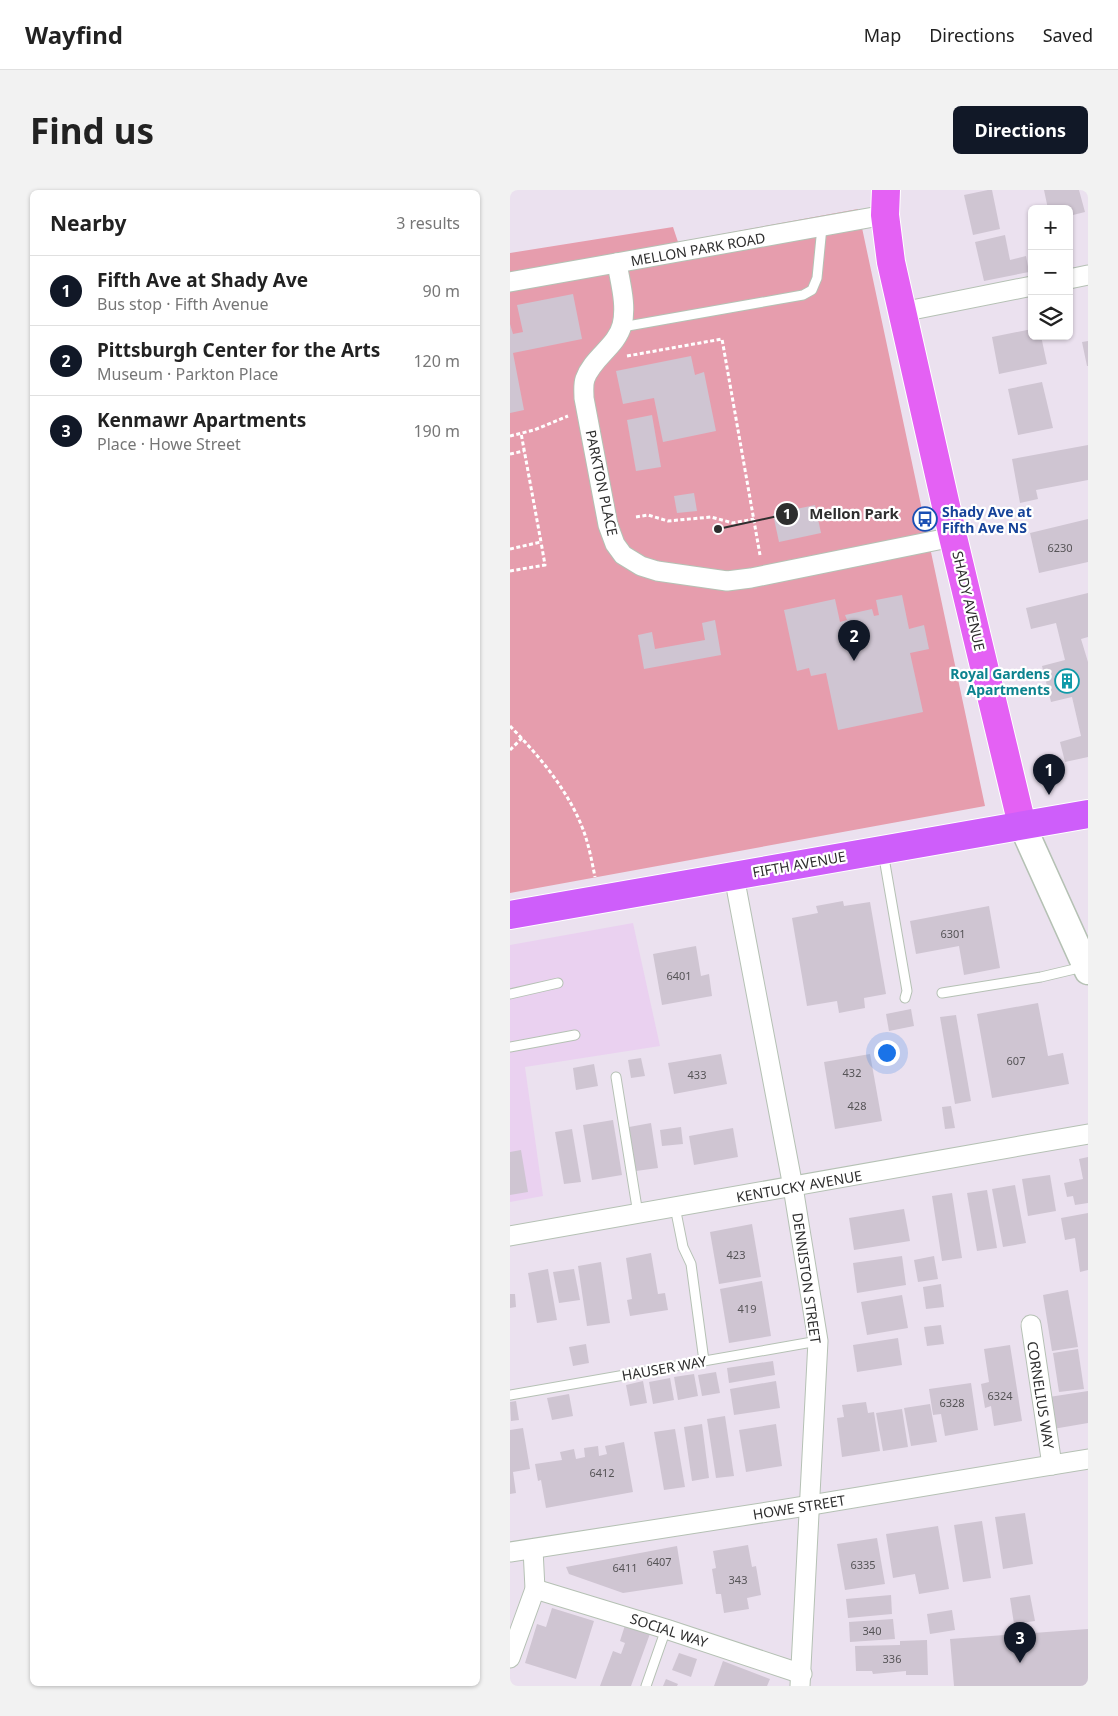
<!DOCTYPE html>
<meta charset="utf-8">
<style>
body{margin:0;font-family:"Noto Sans",sans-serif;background:#f2f2f2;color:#222}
.controls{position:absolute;right:15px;top:15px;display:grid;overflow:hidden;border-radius:8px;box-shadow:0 1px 4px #0004}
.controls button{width:45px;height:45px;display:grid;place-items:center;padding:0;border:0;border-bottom:1px solid #e0e0e0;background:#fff;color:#222;font:25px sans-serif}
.you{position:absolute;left:376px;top:862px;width:18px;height:18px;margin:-12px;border:4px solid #fff;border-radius:50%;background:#1a73e8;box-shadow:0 0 0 8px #1a73e833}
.badge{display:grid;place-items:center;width:32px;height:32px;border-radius:50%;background:#111827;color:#fff;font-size:16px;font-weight:700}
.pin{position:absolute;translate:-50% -41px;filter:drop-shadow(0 1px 2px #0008)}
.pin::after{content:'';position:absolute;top:26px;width:18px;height:15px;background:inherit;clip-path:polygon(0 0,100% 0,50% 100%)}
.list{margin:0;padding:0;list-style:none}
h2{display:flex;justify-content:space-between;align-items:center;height:65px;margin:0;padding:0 20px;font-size:21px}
h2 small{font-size:16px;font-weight:400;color:#767676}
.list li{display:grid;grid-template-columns:32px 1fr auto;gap:15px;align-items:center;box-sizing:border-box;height:70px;padding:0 20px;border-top:1px solid #e0e0e0}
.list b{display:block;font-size:19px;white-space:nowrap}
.list p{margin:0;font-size:16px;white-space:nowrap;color:#767676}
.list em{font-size:16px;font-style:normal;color:#767676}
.icon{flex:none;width:28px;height:28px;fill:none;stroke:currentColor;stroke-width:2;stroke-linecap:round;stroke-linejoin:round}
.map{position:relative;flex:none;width:578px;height:1496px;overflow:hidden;border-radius:8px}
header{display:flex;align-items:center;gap:30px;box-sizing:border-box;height:70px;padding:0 25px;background:#fff;border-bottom:1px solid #e0e0e0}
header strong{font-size:24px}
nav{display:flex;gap:28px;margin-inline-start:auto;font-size:18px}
.intro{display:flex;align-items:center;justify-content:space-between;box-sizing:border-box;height:120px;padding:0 30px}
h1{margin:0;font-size:35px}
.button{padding:12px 22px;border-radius:8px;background:#111827;color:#fff;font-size:18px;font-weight:700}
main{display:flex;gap:30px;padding:0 30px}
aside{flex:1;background:#fff;border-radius:8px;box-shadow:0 1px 4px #0004}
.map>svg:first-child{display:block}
.education{fill:#ead1f0}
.green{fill:#e69dad}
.building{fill:#cfc5d2}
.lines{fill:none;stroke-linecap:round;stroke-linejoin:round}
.service-casing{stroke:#b5c1b4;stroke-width:11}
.minor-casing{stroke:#b5c1b4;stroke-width:21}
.secondary-casing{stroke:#b5c1b4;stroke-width:29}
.primary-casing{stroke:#fff;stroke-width:30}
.trunk-casing{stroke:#fff;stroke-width:30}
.path{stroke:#fff;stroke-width:3;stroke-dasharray:4 2.5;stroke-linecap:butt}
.service{stroke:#fff;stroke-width:9}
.minor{stroke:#fff;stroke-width:19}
.secondary{stroke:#fff;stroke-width:26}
.primary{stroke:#e461f4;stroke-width:28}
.trunk{stroke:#ce5efa;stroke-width:28}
.labels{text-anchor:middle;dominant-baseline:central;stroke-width:4.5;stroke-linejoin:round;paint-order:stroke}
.number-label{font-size:11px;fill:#565457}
.street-label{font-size:14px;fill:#2e2e2e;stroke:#fff}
.transit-label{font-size:14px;font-weight:bold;fill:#164399;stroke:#fff;text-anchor:start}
.culture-label{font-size:14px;font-weight:bold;fill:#0d838f;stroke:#fff;text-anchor:end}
.leader{fill:none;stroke:#2e2e2e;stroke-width:2}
.callout-dot{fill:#2e2e2e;stroke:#fff;stroke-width:2}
.mark-label{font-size:15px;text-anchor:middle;font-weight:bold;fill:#fff}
.callout-label{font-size:15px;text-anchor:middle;font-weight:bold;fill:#2e2e2e;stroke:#fff;stroke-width:4.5;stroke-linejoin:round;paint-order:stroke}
</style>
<header>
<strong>Wayfind</strong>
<nav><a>Map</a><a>Directions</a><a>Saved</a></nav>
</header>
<div class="intro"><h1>Find us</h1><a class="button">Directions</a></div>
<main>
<aside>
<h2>Nearby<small>3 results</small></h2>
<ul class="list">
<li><span class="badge">1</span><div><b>Fifth Ave at Shady Ave</b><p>Bus stop · Fifth Avenue</p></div><em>90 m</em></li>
<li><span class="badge">2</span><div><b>Pittsburgh Center for the Arts</b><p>Museum · Parkton Place</p></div><em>120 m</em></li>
<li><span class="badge">3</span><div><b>Kenmawr Apartments</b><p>Place · Howe Street</p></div><em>190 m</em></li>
</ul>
</aside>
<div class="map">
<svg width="578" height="1496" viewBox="0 0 578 1496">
<rect width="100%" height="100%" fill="#ebe1ef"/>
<polygon class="education" points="123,733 150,856 15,877 33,1006 0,1012 0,755"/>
<polygon class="green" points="348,19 475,616 0,703 0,63 163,37 168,52"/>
<g class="building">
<polygon points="478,0 482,0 490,39 463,45 454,5"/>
<polygon points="534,0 569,0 575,22 559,26 559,19 538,19"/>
<polygon points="495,45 500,70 516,66 519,82 474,91 465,52"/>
<polygon points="63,104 72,149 3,163 14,220 0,223 0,134 3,144 13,142 7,115"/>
<polygon points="522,139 522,146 531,146 537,174 489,184 482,147"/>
<polygon points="578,151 578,176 577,176 572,152"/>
<polygon points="181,166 185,185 194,182 206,241 153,252 144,208 113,214 106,181"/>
<polygon points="532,192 543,238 508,245 498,199"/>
<polygon points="142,225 151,277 126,281 117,230"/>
<polygon points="578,255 578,290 526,300 528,309 510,313 502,269"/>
<polygon points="184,303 187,321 167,323 164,306"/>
<polygon points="305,315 311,343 269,352 263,324"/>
<polygon points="578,329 578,372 529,383 520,343"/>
<polygon points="578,403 578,447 571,449 578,472 578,567 555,572 550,552 571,546 562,507 541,512 532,476 555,470 546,433 521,439 516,418"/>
<polygon points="392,405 399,439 414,435 419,459 400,463 413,522 328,540 316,483 301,486 299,478 287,481 274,420 325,409 330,432 337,430 335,425 362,419 364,426 369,425 366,410"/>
<polygon points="205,430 211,465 134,479 128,445 142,442 145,459 195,450 192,433"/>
<polygon points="333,711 334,716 360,712 376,804 354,808 355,818 329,823 327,811 297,816 282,728 308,723 306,716"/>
<polygon points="479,716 490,778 454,785 449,756 406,764 400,731"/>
<polygon points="186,756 191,786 199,784 202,806 152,815 143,764"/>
<polygon points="528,813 538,866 553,863 559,894 482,908 467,824"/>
<polygon points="401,819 404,836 379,841 376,824"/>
<polygon points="446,825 461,911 445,914 430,827"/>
<polygon points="211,864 217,894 164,904 158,873"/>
<polygon points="360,864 372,931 325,939 314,872"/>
<polygon points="131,868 135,886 121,888 118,870"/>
<polygon points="84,874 88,896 66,900 63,878"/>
<polygon points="441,916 445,938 435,939 432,917"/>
<polygon points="103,930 112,985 82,990 73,935"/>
<polygon points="141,933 148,978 126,981 119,937"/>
<polygon points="171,937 173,954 152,956 150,940"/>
<polygon points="223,938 228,967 184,975 179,946"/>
<polygon points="62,939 71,992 54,994 45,942"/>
<polygon points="11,960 18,1002 0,1005 0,962"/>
<polygon points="578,967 578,1013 565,1015 563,1006 557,1007 554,993 573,989 569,969"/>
<polygon points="540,985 546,1021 518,1026 512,989"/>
<polygon points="505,995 516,1053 493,1057 482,999"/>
<polygon points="477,1000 487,1058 467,1061 457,1003"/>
<polygon points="442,1003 452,1068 432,1071 422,1006"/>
<polygon points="394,1019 400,1051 344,1060 339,1028"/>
<polygon points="578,1023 578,1080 570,1082 565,1048 555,1050 551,1028"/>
<polygon points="242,1034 251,1087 209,1094 200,1042"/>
<polygon points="141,1063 148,1104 155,1103 158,1120 120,1126 117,1110 122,1109 116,1068"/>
<polygon points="392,1066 396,1095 347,1103 343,1073"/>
<polygon points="424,1066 428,1089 408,1092 404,1070"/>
<polygon points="91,1072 100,1133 77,1136 68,1076"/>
<polygon points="38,1079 47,1130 27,1133 18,1083"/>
<polygon points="64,1079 70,1110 49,1113 43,1082"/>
<polygon points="252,1091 261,1146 219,1153 210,1099"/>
<polygon points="431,1094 434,1117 416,1119 413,1097"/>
<polygon points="558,1100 568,1157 542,1161 533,1105"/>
<polygon points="0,1104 5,1104 6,1117 0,1118"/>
<polygon points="392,1105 398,1138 357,1145 351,1112"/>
<polygon points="431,1135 434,1154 417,1156 414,1137"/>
<polygon points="388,1148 392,1175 347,1182 343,1155"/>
<polygon points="76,1154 79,1173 63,1176 59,1157"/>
<polygon points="500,1155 512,1231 484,1236 481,1216 475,1218 471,1194 479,1192 474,1159"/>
<polygon points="568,1159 574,1199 549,1202 543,1163"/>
<polygon points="263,1171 265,1185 219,1193 217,1178"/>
<polygon points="206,1182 210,1203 192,1206 188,1185"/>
<polygon points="184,1184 188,1206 168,1210 164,1187"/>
<polygon points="160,1188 164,1210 143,1214 139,1192"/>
<polygon points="133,1191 137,1213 120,1216 116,1195"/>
<polygon points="266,1191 270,1218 224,1225 220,1199"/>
<polygon points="461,1193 468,1240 435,1246 431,1224 423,1225 419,1199"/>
<polygon points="578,1201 578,1233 543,1239 539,1207"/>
<polygon points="59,1204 63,1226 42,1230 37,1208"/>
<polygon points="6,1211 9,1230 1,1231 0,1212"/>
<polygon points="356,1212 358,1223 364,1222 370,1261 332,1267 327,1228 334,1227 332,1215"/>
<polygon points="420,1214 427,1252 401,1256 394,1218"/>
<polygon points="392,1219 398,1257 373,1261 366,1223"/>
<polygon points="215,1226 224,1286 206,1288 197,1229"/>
<polygon points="192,1234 199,1288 182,1291 174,1237"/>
<polygon points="266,1234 272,1276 236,1282 229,1240"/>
<polygon points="13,1238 20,1279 3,1282 6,1303 0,1304 0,1240"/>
<polygon points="165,1239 175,1297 154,1300 144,1242"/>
<polygon points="114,1252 123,1302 36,1318 31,1290 28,1291 25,1274 52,1270 50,1262 64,1259 66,1269 75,1267 74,1258 88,1256 89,1266 97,1264 95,1256"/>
<polygon points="515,1323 523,1374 493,1379 485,1327"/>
<polygon points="472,1331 481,1388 453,1392 444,1335"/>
<polygon points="428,1336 439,1399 409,1404 405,1384 383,1388 376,1344"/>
<polygon points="367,1348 375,1394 335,1400 327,1354"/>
<polygon points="238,1355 242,1377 246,1376 251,1405 237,1408 239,1419 214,1423 211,1404 206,1404 202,1379 206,1378 203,1361"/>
<polygon points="167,1356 173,1394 113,1403 59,1384 56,1377"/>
<polygon points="381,1405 382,1424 338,1428 336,1409"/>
<polygon points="520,1405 525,1431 504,1434 500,1408"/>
<polygon points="42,1418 84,1431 66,1489 15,1473 27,1434 36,1437"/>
<polygon points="442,1420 445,1440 420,1444 417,1424"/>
<polygon points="383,1429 385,1449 340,1452 339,1432"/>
<polygon points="116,1432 141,1441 121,1496 90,1496 103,1461 111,1464 115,1453 110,1451"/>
<polygon points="578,1439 578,1496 444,1496 440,1449"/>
<polygon points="417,1450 418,1485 396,1485 396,1481 363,1484 362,1481 346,1481 345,1456 390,1455 390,1451"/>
<polygon points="169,1463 187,1469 181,1487 162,1480"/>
<polygon points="213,1471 260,1489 257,1496 204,1496"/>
<polygon points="156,1489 168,1494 167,1496 153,1496"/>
</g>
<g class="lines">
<g class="service-casing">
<g id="service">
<polyline points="112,137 293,105 302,100 307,88 312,37"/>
<polyline points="373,662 397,801 395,808"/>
<polyline points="432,803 531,787 573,777"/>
<polyline points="0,804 48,793"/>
<polyline points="0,857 65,845"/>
<polyline points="106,887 128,1024"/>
<polyline points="165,1017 173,1057 181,1074 194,1171"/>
<polyline points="0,1205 308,1151"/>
<polyline points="136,1496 156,1439"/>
</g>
</g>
<g class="minor-casing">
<g id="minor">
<path d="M 107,73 C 110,92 117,115 112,135 C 107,156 82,168 75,189 C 73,195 74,202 74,208 L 98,335 L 105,354 L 113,365 L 131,376 L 147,381 L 217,391 L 241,388 L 443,347"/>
<polyline points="559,89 578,85"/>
<polyline points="0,92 375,25"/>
<polyline points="392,122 522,96"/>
<polyline points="224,686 283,997 308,1151 290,1496"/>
<polyline points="0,1046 578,944"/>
<polyline points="521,1135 542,1275"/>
<polyline points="0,1362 283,1318 578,1269"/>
<polyline points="25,1399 156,1439 292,1484"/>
<polyline points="0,1468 25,1399 23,1359"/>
</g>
</g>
<g class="secondary-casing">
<polyline id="secondary" points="512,635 578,781"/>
</g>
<g class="primary-casing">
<polyline id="primary" points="376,0 375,25 381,72 443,347 512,635"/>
</g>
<g class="trunk-casing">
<polyline id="trunk" points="0,725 578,624"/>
</g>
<g class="path">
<polyline points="117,166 212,149 250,365"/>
<polyline points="0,246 24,240 58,226"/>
<polyline points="0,264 14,261"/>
<polyline points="126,327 138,325 158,331 201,327 223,333 244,329"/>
<polyline points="0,359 31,352 11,243"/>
<polyline points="0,381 35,375 31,352"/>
<path d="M 0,536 C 30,567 59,601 74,642 C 79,656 82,672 85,687"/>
<polyline points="0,560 12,548"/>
</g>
<use href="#service" class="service"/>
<use href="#minor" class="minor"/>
<use href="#secondary" class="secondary"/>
<use href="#primary" class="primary"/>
<use href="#trunk" class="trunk"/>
</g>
<defs>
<g id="bus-ring" transform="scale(1.25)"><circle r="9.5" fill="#fff" stroke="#1a4fb4" stroke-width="1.5"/><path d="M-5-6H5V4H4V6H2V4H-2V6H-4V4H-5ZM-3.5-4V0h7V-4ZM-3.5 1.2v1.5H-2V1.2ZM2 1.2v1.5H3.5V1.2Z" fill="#1a4fb4"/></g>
<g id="building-ring" transform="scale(1.25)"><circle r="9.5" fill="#fff" stroke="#0f9aa8" stroke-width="1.5"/><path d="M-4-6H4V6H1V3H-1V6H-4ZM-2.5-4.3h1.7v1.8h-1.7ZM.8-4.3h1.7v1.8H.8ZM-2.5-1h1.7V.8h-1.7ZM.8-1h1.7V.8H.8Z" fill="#0f9aa8"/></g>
</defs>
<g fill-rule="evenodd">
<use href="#bus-ring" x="415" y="329"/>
<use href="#building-ring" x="557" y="491"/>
</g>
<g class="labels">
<g class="number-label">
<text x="550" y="357">6230</text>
<text x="443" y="743">6301</text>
<text x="169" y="785">6401</text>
<text x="506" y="870">607</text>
<text x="342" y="882">432</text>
<text x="187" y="884">433</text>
<text x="347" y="915">428</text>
<text x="226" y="1064">423</text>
<text x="237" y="1118">419</text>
<text x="490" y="1205">6324</text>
<text x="442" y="1212">6328</text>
<text x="92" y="1282">6412</text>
<text x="149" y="1371">6407</text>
<text x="353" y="1374">6335</text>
<text x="115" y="1377">6411</text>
<text x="228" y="1389">343</text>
<text x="362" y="1440">340</text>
<text x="382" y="1468">336</text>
</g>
<g class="street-label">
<text transform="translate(188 59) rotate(-10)">MELLON PARK ROAD</text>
<text transform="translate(92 293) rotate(78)">PARKTON PLACE</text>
<text transform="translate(459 411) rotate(77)">SHADY AVENUE</text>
<text transform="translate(289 674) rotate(-10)">FIFTH AVENUE</text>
<text transform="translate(289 996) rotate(-10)">KENTUCKY AVENUE</text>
<text transform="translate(297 1088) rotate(82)">DENNISTON STREET</text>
<text transform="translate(154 1178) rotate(-10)">HAUSER WAY</text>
<text transform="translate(531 1205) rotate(81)">CORNELIUS WAY</text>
<text transform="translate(289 1317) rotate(-9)">HOWE STREET</text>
<text transform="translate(159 1440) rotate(18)">SOCIAL WAY</text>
</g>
<g class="transit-label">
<text x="432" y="321">Shady Ave at<tspan x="432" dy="16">Fifth Ave NS</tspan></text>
</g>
<g class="culture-label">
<text x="540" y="483">Royal Gardens<tspan x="540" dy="16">Apartments</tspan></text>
</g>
</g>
<path class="leader" d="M208 339L277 324"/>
<g class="callout-dot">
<circle cx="208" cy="339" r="5"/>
<circle cx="277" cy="324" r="12"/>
</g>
<g class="mark-label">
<text x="277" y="329">1</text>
</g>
<g class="callout-label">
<text x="344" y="329">Mellon Park</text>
</g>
</svg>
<div class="controls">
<button>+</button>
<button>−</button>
<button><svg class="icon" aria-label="layers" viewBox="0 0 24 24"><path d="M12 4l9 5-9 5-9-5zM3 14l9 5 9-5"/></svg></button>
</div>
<div class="you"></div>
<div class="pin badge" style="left:539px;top:605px">1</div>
<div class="pin badge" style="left:344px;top:471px">2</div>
<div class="pin badge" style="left:510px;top:1473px">3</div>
</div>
</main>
